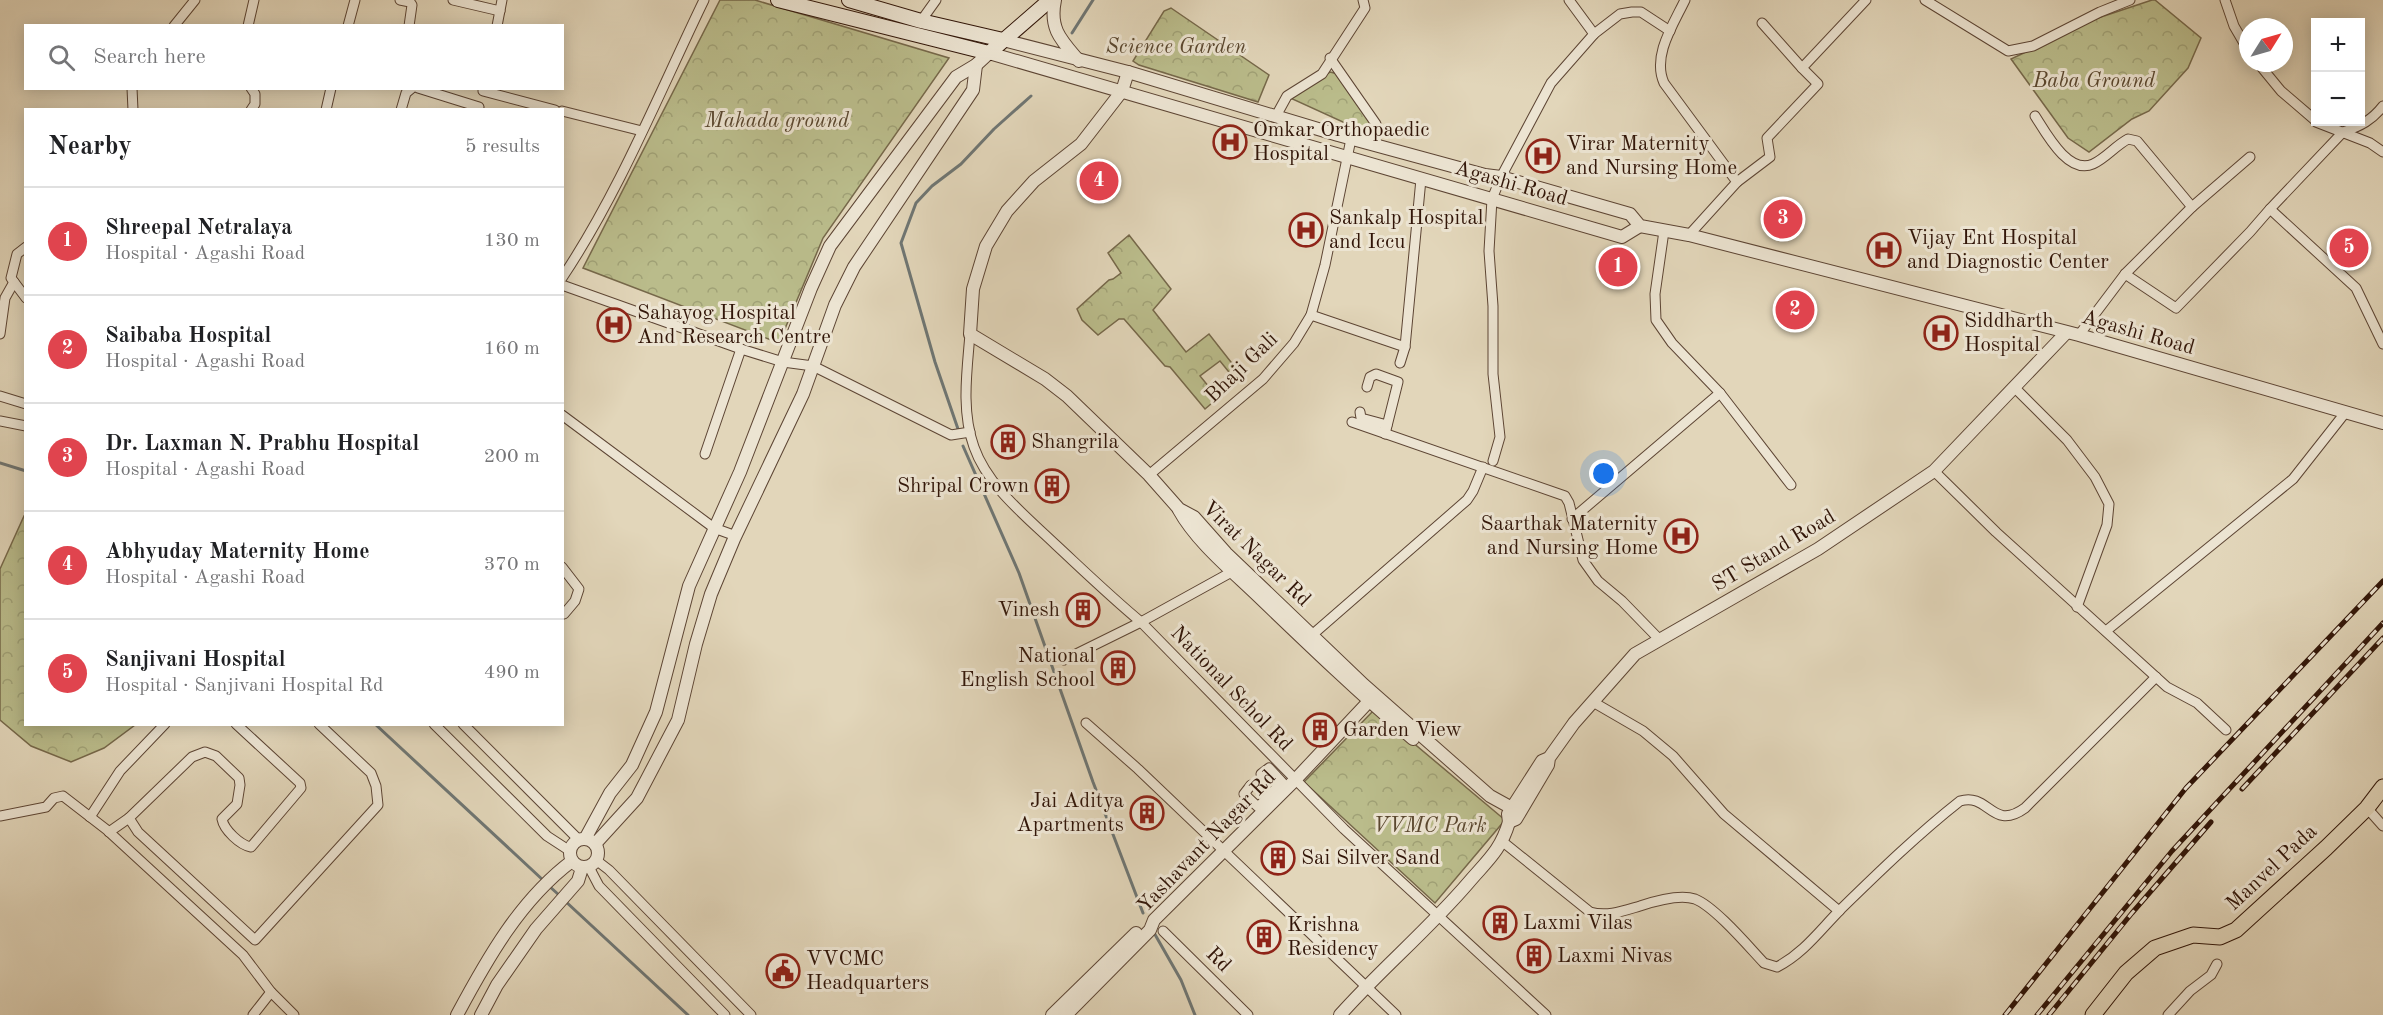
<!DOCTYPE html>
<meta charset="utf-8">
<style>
body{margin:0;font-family:"Old Standard TT",serif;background:#f2f2f2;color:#202124}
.controls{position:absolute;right:18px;top:18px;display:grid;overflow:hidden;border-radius:0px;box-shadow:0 3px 15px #0003}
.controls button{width:54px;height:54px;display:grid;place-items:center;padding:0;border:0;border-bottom:2px solid #e0e0e0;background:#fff;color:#202124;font:30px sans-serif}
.compass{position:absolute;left:2239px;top:18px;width:54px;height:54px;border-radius:50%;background:#fff;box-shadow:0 3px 15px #0003;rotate:53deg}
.you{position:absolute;left:1604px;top:474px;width:21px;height:21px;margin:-15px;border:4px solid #fff;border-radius:50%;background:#1a73e8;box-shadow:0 0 0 9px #1a73e833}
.badge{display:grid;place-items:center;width:39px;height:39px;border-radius:50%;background:#db2777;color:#fff;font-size:20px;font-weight:700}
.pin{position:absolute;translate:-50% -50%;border:3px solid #fff;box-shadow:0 2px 6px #0006}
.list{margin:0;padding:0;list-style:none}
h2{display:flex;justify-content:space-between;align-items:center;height:78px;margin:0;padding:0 24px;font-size:26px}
h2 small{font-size:20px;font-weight:400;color:#757577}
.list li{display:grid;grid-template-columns:39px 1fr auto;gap:18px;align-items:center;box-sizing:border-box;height:108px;padding:0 24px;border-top:2px solid #e0e0e0}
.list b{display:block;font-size:22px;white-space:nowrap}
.list p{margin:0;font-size:20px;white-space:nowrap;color:#757577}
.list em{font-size:20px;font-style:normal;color:#757577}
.icon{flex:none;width:33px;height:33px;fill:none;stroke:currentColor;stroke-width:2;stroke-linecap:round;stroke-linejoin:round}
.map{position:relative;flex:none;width:2383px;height:1015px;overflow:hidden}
.search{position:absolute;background:#fff;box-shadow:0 3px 15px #0003;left:24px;top:24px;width:540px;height:66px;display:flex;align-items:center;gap:15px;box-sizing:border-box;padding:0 21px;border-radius:0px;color:#757577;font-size:22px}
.panel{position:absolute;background:#fff;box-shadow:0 3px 15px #0003;left:24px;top:108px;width:540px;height:618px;border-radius:0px}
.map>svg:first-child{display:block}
.park{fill:url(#park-crowns);stroke:#76684a;stroke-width:1.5}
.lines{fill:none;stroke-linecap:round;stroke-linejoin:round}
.stream{stroke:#6f7673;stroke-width:3}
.minor-casing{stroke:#5d4534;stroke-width:11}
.tertiary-casing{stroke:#5d4534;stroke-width:14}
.secondary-casing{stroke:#311508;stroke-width:16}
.primary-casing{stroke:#311508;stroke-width:17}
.minor{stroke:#ece4d2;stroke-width:9}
.tertiary{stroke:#ece4d2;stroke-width:12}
.secondary{stroke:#ece4d2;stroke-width:14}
.primary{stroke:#e2d6ba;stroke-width:15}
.rail-casing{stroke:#311508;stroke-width:5}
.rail{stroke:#ece4d2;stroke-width:3;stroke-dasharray:9;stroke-linecap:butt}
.labels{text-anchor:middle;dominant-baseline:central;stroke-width:6;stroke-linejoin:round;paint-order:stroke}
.park-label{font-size:21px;font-style:italic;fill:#5a472f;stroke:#ece4d2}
.poi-label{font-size:21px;fill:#311508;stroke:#ece4d2;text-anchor:start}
.street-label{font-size:21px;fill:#311508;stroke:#ece4d2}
</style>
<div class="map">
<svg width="2383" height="1015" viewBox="0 0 2383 1015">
<defs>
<pattern id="park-crowns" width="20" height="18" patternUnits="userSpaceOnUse" patternTransform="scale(1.5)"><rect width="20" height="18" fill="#babc8b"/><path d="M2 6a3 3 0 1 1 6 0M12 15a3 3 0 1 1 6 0" fill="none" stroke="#a0a176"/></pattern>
</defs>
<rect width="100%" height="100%" fill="#e2d6ba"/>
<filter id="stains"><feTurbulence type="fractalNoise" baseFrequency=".00333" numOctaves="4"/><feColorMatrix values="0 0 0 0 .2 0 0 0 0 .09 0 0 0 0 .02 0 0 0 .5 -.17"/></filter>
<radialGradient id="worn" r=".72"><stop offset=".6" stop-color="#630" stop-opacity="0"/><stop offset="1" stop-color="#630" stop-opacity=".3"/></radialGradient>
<g class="park">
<polygon points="720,0 755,0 949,58 823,238 779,343 583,268"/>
<polygon points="2152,0 2155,0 2201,38 2188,68 2149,111 2132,119 2089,152 2068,138 2011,59 2098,18"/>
<polygon points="1171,8 1269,75 1258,102 1139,65 1133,61 1164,11"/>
<polygon points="1330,72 1338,74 1371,124 1367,133 1288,97"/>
<polygon points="1129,235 1171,289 1153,310 1186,352 1209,334 1238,371 1233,377 1220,361 1200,376 1218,398 1205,409 1170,367 1165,366 1124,319 1119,319 1098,335 1082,320 1077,309 1109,280 1113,279 1121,273 1108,253"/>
<polygon points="24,516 26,517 26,724 135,725 104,748 71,762 31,746 0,720 0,569"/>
<polygon points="1374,710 1505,820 1435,903 1304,782"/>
</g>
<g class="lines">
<g class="stream">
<polyline points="1072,33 1093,0"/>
<polyline points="958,429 935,362 901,243 916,203 932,186 961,164 994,129 1031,96"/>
<polyline points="963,446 1019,573 1093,782 1143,913"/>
<polyline points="0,463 26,471"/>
<polyline points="375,724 544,881"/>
<polyline points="549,886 559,895"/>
<polyline points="564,900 688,1015"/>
<polyline points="1153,931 1181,980 1195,1015"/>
</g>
<g class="minor-casing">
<g id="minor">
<polyline points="400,0 410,2 412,5 409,26"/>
<polyline points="453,0 500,11"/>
<polyline points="1569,0 1594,34"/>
<path d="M 1685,0 C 1673,25 1652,56 1664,83 L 1737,182"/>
<polyline points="1925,0 2008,51 2033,46 2100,12 2130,0"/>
<polyline points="2225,0 2234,26 2248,50"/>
<polyline points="921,21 936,0"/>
<polyline points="1762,23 1802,68"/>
<polyline points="174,26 195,0"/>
<polyline points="248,26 254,0"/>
<polyline points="348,26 355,0"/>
<polyline points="497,26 502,0"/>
<polyline points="1330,58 1376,124 1373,136"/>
<polyline points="2258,63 2281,91 2316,121"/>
<polyline points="132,88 133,110"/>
<polyline points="418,88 479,107"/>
<polyline points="483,91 555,110"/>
<polyline points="251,110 255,104 255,94 251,88"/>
<polyline points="326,110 331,88"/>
<polyline points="401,110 406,93 412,88"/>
<polyline points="562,111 642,131"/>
<polyline points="1276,116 1287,96 1322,74 1365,8 1363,0"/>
<path d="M 2035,116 C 2046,133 2068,175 2093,164 C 2106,158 2115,146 2128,139 L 2137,141 L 2192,207"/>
<polyline points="2316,122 2370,143 2383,152"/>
<path d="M 2270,209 L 2343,132 C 2361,126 2372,120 2383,106"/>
<polyline points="1664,231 1655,294 1656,320 1672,343 1720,393 1791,485"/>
<polyline points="1689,235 1737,182 1770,157 1767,138 1818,84 1802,68 1866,0"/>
<polyline points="26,247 17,254 11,278 26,298"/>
<polyline points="2125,274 2176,308 2250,232 2270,209 2356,288 2383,344"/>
<path d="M 562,278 C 620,191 659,93 704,0"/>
<polyline points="562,285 741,349 783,362 813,366 951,435 970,432"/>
<polyline points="1311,315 1405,347"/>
<polyline points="0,334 5,298 14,282"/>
<path d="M 970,334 C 967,371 961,411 974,447 C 988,487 1027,517 1056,545 C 1084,571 1112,598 1141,622 L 1344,829 L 1546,1015"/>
<polyline points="2079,335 2125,274 2192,207 2250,157"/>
<polyline points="1400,363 1405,347 1421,179"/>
<polyline points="1367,387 1370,377 1376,374 1398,382 1385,434"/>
<polyline points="2014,387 2067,440 2095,477 2109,504 2107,525 2077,607"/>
<polyline points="0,396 26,404"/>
<polyline points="1360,412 1361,418 1387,425"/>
<polyline points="562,415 714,528 736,536"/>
<polyline points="0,421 26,426"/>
<polyline points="1352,422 1565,496 1569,503 1583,560 1598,581 1622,601 1659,639"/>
<polyline points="705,454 741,349"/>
<polyline points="1493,461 1500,437 1493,374 1493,306 1489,251 1492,199 1501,177 1551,83 1594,34 1620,14 1632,12 1641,12 1670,31"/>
<polyline points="1934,471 1996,532 2167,687 2197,703 2226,730"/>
<polyline points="1149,475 1263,379 1294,343 1311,315 1325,265 1351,139"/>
<polyline points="1572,519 1720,393"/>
<polyline points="562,567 579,589 575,601 564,614"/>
<polyline points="2106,631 2293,479 2345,413"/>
<polyline points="1312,635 1467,500 1473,491 1483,467"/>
<polyline points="1064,660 1141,622 1237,569"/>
<polyline points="1593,702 1643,731 1673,756 1724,814 1839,911"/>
<polyline points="1086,723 1138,769 1396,1015"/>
<path d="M 236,724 L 300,783 L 301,788 L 251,847 C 240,845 224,830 222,819 L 237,804 L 240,785 L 239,778 L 216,756 L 205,752 L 192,757 L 129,818 L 138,832 L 255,940 L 378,805 L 376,786 L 371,773 L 319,724"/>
<polyline points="434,724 547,836 570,851"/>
<polyline points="463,724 579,840"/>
<polyline points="1251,785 1244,794 1258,807 1282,782 1269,768 1261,774"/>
<polyline points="2367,808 2383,826"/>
<polyline points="0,816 46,807 54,798 63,796 107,830 243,955 271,992 294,1015"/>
<polyline points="90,817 120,771 165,724"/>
<polyline points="109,832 129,818"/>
<path d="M 1503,842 L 1590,912 C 1607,917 1623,911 1640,906 C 1655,901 1680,894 1695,899 C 1715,907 1748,946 1764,963 L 1777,967 C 1804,953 1820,930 1841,909 C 1879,872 1918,834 1960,801 C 1989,792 1992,832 2025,808 L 2156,677"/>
<polyline points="596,860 609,870 751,1015"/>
<polyline points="589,867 599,886 725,1015"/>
<polyline points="1163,931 1248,1015"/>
<polyline points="253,1015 271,992"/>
<polyline points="2168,1015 2190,991 2211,975 2217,964"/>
</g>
</g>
<g class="tertiary-casing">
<g id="tertiary">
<path d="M 1055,0 C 1049,29 1061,40 1079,61"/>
<polyline points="1003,40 1128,72 1338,135 1485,175 1501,177 1630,214 1640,226 1689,235 2079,335 2383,423"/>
<polyline points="1128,72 1122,91 1081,144 1034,181 1007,211 986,246 973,289 970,334 1045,379 1067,396 1149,475 1179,509 1194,517 1226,553 1364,685 1490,796 1519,812"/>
<path d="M 1179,510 C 1196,541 1231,570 1257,595 C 1308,644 1359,693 1413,739"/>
<polyline points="1549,758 1548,765 1516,819 1509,822 1508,814 1542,761 1549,758 1574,723 1635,654 1818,549 1934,471 2066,333"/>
<circle cx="584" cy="853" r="14"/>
<polyline points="585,839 610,793 632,765 656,712 689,586 740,472 811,288 830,246 956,77 976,65 989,53 1622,237 1640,226"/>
<polyline points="595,844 637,798 678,720 696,644 711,594 734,539 803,394 835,305 854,267 973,90 976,65"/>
<path d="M 457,1015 C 487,959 520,900 572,861"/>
<polyline points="481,1015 497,985 536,929 578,881 582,868"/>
<polyline points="1052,1015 1136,933"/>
<polyline points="1066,1015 1150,930 1154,920 1295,780 1373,697"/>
<path d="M 1340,1015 C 1381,969 1429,929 1469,882 C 1487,861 1501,850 1509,822"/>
</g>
</g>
<g class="secondary-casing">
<g id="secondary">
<polyline points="778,0 989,53 1050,0"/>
<polyline points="849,0 921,21 1003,40"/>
</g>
</g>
<g class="primary-casing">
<polyline id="primary" points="2093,1015 2126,973 2155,948 2193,935 2220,937 2236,930 2326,848 2367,808 2383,787"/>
</g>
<use href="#minor" class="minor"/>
<use href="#tertiary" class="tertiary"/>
<use href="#secondary" class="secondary"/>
<use href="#primary" class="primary"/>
<g class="rail-casing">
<g id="rail">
<polyline points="2242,789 2383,638"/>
<polyline points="2005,1015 2186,788 2383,581"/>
<polyline points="2037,1015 2172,851 2383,623"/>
<polyline points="2049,1015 2132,913 2211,822"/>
</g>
</g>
<use href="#rail" class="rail"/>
</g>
<defs>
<g id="hospital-ring" transform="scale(1.725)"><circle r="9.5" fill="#ece4d2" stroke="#8f2418" stroke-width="1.5"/><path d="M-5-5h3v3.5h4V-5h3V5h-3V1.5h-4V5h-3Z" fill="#8f2418"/></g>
<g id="building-ring" transform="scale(1.725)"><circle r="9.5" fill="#ece4d2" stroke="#8f2418" stroke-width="1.5"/><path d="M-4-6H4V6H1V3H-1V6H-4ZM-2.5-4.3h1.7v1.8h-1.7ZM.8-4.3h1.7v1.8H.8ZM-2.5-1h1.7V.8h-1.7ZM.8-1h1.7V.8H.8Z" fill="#8f2418"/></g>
<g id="civic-ring" transform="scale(1.725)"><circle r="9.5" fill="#ece4d2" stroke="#8f2418" stroke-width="1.5"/><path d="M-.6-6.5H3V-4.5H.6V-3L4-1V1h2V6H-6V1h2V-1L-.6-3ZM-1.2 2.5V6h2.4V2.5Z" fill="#8f2418"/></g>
</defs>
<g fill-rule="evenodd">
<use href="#hospital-ring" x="1230" y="142"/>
<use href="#hospital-ring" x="1543" y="156"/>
<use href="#hospital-ring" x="1306" y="230"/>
<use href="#hospital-ring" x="1884" y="250"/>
<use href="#hospital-ring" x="614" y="325"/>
<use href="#hospital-ring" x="1941" y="333"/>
<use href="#building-ring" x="1008" y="442"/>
<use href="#building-ring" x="1052" y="486"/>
<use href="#hospital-ring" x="1681" y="536"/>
<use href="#building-ring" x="1083" y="610"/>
<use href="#building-ring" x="1118" y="668"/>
<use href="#building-ring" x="1320" y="730"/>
<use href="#building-ring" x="1147" y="813"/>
<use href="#building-ring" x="1278" y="858"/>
<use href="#building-ring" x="1500" y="923"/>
<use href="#building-ring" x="1264" y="937"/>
<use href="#building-ring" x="1534" y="956"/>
<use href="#civic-ring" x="783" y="971"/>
</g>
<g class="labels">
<g class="park-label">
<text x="1176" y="47">Science Garden</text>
<text x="2094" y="81">Baba Ground</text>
<text x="777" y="121">Mahada ground</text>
<text x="1430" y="826">VVMC Park</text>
</g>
<g class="poi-label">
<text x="1253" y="130">Omkar Orthopaedic<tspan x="1253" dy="24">Hospital</tspan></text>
<text x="1566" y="144">Virar Maternity<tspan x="1566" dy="24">and Nursing Home</tspan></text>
<text x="1329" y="218">Sankalp Hospital<tspan x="1329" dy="24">and Iccu</tspan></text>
<text x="1907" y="238">Vijay Ent Hospital<tspan x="1907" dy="24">and Diagnostic Center</tspan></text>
<text x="637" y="313">Sahayog Hospital<tspan x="637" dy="24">And Research Centre</tspan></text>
<text x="1964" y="321">Siddharth<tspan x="1964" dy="24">Hospital</tspan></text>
<text x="1031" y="442">Shangrila</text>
<text x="1029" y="486" text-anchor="end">Shripal Crown</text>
<text x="1658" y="524" text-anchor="end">Saarthak Maternity<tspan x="1658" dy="24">and Nursing Home</tspan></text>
<text x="1060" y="610" text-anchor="end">Vinesh</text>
<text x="1095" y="656" text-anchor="end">National<tspan x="1095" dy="24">English School</tspan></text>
<text x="1343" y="730">Garden View</text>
<text x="1124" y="801" text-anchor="end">Jai Aditya<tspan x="1124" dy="24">Apartments</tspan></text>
<text x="1301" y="858">Sai Silver Sand</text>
<text x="1523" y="923">Laxmi Vilas</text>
<text x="1287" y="925">Krishna<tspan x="1287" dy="24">Residency</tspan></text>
<text x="1557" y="956">Laxmi Nivas</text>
<text x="806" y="959">VVCMC<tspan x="806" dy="24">Headquarters</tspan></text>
</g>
<g class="street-label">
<text transform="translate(1511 184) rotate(16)">Agashi Road</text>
<text transform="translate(2138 333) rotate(16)">Agashi Road</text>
<text transform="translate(1242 368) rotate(-44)">Bhaji Gali</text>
<text transform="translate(1774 551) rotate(-31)">ST Stand Road</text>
<text transform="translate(1256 554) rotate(44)">Virat Nagar Rd</text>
<text transform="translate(1231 689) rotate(46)">National Schol Rd</text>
<text transform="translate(1207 842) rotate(-46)">Yashavant Nagar Rd</text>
<text transform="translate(2272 868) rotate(-43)">Manvel Pada</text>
<text transform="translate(1218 960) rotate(45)">Rd</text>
</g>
</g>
<rect width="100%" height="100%" filter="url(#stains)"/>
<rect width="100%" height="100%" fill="url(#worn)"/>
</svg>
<div class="controls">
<button>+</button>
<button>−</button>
</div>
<svg class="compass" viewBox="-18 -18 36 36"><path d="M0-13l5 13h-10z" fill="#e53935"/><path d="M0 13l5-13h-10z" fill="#757577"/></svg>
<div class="you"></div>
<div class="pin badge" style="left:1618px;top:267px;background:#e0444e">1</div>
<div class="pin badge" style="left:1795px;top:310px;background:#e0444e">2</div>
<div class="pin badge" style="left:1783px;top:219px;background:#e0444e">3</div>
<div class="pin badge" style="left:1099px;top:181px;background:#e0444e">4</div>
<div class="pin badge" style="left:2349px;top:248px;background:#e0444e">5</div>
<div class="search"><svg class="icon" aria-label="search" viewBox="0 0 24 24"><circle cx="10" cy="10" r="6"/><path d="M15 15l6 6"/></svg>Search here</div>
<section class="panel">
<h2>Nearby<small>5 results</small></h2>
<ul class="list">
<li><span class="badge" style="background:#e0444e">1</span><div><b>Shreepal Netralaya</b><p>Hospital · Agashi Road</p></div><em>130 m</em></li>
<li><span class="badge" style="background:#e0444e">2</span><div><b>Saibaba Hospital</b><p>Hospital · Agashi Road</p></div><em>160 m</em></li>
<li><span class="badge" style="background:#e0444e">3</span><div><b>Dr. Laxman N. Prabhu Hospital</b><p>Hospital · Agashi Road</p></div><em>200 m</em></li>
<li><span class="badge" style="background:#e0444e">4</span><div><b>Abhyuday Maternity Home</b><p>Hospital · Agashi Road</p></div><em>370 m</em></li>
<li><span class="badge" style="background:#e0444e">5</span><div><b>Sanjivani Hospital</b><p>Hospital · Sanjivani Hospital Rd</p></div><em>490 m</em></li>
</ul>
</section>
</div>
